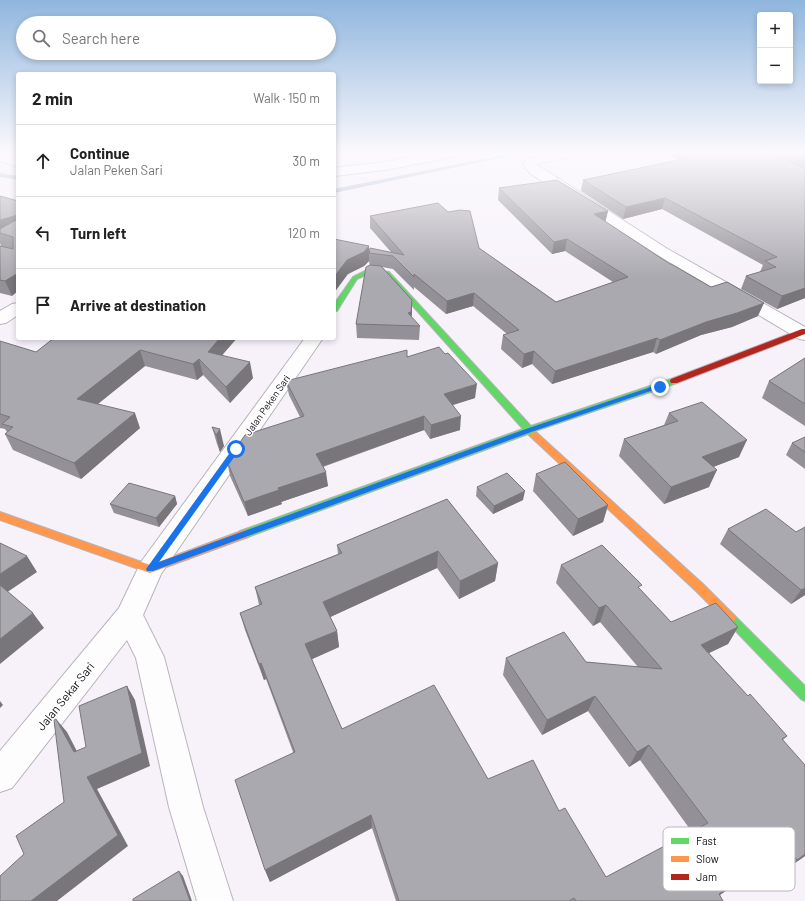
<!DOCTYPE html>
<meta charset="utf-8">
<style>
body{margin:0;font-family:Barlow,sans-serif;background:#f6f6f6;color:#222}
.controls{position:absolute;right:12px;top:12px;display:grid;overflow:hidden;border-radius:4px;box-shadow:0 2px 6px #0003}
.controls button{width:36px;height:36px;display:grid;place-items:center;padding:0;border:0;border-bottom:1px solid #e0e0e0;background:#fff;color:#222;font:20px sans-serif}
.stop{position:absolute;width:12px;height:12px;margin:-9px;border:3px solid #1a73e8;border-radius:50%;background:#fff}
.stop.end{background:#1a73e8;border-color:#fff;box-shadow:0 1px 4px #0008}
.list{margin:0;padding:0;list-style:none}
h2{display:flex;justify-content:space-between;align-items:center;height:52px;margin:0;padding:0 16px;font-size:17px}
h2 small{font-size:13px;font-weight:400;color:#767676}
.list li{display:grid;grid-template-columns:26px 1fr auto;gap:12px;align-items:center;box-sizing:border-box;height:72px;padding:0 16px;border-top:1px solid #e0e0e0}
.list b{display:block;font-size:15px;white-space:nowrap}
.list p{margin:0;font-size:13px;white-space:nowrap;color:#767676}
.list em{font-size:13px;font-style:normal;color:#767676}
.icon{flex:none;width:22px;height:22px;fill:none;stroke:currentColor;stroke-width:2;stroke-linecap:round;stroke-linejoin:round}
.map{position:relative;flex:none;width:805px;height:901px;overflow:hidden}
.search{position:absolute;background:#fff;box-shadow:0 2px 6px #0003;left:16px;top:16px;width:320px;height:44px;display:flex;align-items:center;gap:10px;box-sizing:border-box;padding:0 14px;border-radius:22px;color:#767676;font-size:15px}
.panel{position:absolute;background:#fff;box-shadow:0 2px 6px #0003;left:16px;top:72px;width:320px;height:268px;border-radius:4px}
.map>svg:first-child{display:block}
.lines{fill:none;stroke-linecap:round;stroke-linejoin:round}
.stream{fill:#adb9d0;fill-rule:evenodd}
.street-casing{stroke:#b8b4bb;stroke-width:2}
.fast-casing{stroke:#b8b4bb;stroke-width:2}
.slow-casing{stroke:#b8b4bb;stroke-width:2}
.jam-casing{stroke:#b8b4bb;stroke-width:2}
.street{fill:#fefdfe;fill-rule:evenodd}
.fast{fill:#63d668;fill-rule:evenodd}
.slow{fill:#ff974d;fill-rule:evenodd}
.jam{fill:#b3261e;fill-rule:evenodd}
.wall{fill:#939197}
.shaded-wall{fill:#78767b}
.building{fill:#aba9b0;stroke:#78767b}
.route{fill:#1a73e8}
.labels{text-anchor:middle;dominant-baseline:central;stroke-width:3;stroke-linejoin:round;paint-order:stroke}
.street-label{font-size:10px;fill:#120f15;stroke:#fff}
.near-street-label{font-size:12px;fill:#120f15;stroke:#fff}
.key{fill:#fff;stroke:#b8b7b9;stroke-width:1}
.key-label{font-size:11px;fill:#120f15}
</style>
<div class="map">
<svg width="805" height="901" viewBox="0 0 805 901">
<rect width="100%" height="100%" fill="#f7f2fa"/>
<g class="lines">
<g class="stream">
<polygon points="517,152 528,152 334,193 334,189"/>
<polygon points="0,173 18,176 18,180 0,177"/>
</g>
<g class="street-casing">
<g id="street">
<polygon points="437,152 464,152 462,155 458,156 385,170 334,176 334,168 385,162"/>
<polygon points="554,152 579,152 577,155 536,164 666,248 805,327 805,340 799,339 656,254 531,174 523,165 526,159"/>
<polygon points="0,153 18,159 18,167 0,161"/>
<polygon points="18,303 18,315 6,323 0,324 0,311 12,304"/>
<polygon points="305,338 323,338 161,574 143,615 164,657 203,807 233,901 197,901 169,807 136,658 127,640 12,788 0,792 0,751 119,608 141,562"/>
</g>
</g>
<g class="fast-casing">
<g id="fast">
<polygon points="367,270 389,272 531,426 671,379 677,379 678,381 677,383 535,431 538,435 537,437 531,437 528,434 248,537 244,538 240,537 239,534 240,531 523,429 385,275 368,274 357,279 337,311 334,311 334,304 353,277"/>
<polygon points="730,613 734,615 805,686 805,701 801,699 726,621 724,618 726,615"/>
</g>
</g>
<g class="slow-casing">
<g id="slow">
<polygon points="534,432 537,433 704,585 734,615 736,618 734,621 730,623 726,621 696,591 531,437 530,435 531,433"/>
<polygon points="0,512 150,565 244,530 248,531 249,534 248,537 150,573 0,520"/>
</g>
</g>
<g class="jam-casing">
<polygon id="jam" points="802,329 805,329 805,334 677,383 671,383 670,381 671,379"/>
</g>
<use href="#street" class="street"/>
<use href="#fast" class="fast"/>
<use href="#slow" class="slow"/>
<use href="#jam" class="jam"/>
</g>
<g class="wall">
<polygon points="334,152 389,152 389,154 334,155"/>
<polygon points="673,152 805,152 805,298 777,309 741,289 746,276 760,272 763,265 662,209 623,219 581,191 583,180 679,160 672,156"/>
<polygon points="499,188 608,211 605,222 670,264 758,316 732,327 701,335 656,354 653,352 552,384 532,364 522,368 501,349 503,335 507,334 473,306 446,314 414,287 414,290 393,269 382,267 412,300 411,317 420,326 419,340 357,338 356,324 370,266 369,261 364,266 348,274 334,239 369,251 391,252 370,228 370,216 479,248 556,302 613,282 565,251 552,254 498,200"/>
<polygon points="0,196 18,201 12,296 0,293 0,246 1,246 0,243"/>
<polygon points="54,338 237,338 222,355 253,378 230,403 203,375 197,380 145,366 98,404 140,428 81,479 13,450 5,434 7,432 5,429 0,428 0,341 36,352"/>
<polygon points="407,356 475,398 453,405 460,430 430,439 424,430 323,467 328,486 281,502 282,504 248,516 230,476 227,461 300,417 289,395 286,381"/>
<polygon points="805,358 805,426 762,398 769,381"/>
<polygon points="669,413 739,457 713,467 709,487 664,504 619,456 624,439 664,425"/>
<polygon points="212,427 224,446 220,452 217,444"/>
<polygon points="805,437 805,469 786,455 792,443"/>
<polygon points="536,474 608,505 603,522 573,536 533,491"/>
<polygon points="477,487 523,500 493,514 476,496"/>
<polygon points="175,496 177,504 159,527 114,513 110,504"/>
<polygon points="447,499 498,563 495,581 459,599 437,568 330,617 337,631 339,647 312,659 342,729 488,779 559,811 606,877 692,832 640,760 629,767 588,711 542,735 503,675 506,658 586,662 638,667 600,622 593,626 556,583 561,565 640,589 671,622 738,627 728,644 709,653 748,696 787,736 783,740 805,856 782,872 772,859 720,895 723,901 396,901 372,828 270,882 265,870 293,752 266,679 264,680 245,630 240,613 259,605 255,587 338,554 337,545"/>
<polygon points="766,509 805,595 791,604 720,544 728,529"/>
</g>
<g class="shaded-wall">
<polygon points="665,198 662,209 623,219 626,207"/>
<polygon points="608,211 605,223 594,214"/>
<polygon points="18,215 18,231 0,233 0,220"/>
<polygon points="567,239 565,251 552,254 554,242"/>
<polygon points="369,246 369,261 364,266 348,274 334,293 334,277 347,260"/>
<polygon points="18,273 18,291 12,296 5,281"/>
<polygon points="805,288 805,298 777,309 782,296"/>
<polygon points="474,293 473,306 446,314 447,301"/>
<polygon points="412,300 412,313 411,326 408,313"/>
<polygon points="764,303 758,316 732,327 701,335 656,354 660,340 706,322"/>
<polygon points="220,338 237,338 212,367 208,352"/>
<polygon points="657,338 653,352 552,384 555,371"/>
<polygon points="140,350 145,366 84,415 77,399"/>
<polygon points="534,351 532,364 522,368 524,354"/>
<polygon points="199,359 203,375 197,380 193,364"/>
<polygon points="250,362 253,378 230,403 226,387"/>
<polygon points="477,384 475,398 443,408 444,394"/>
<polygon points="135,413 140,428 81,479 74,463"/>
<polygon points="424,416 424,430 318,468 316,454"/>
<polygon points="461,416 460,430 430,439 431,425"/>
<polygon points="220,429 224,446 220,452 216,435"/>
<polygon points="747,440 739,457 695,474 702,457"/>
<polygon points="717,470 709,487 664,504 671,487"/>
<polygon points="326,472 328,486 281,502 282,504 248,516 244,502 278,488"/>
<polygon points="525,491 523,500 493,514 494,506"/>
<polygon points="175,496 177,504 159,527 156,518"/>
<polygon points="608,505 603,522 573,536 578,519"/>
<polygon points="438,551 437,568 326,619 323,602"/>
<polygon points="27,556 37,572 3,595 0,590 0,574"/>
<polygon points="498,563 495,581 459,599 460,581"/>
<polygon points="805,588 805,595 791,604 801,590"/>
<polygon points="606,605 600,622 593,626 599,608"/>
<polygon points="33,613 44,628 0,664 0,639"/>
<polygon points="738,627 728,644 692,661 701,645"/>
<polygon points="337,631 339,647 308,661 305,644"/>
<polygon points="261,663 266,679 264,680 259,664"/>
<polygon points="127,686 135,700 150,766 97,789 128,846 57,901 31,901 87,777"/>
<polygon points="595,696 588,711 542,735 547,720"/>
<polygon points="0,701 3,705 0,708"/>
<polygon points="56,719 67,732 84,765 74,752"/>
<polygon points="649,745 640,760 629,767 637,752"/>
<polygon points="371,815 372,828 270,882 265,870"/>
<polygon points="787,847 772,859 711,901 719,894"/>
<polygon points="805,854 805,856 782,872 797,860"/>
<polygon points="179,871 183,876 192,901 190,901"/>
</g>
<g class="building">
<polygon points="689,152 766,152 805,168 805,288 782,296 746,276 776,267 765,261 777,257 665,198 626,207 583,180 697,156"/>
<polygon points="796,152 805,152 805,156"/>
<polygon points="557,180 608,211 594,214 670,264 671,264 711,287 727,282 764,303 737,313 706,322 660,340 657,338 555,371 534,351 524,354 503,335 519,330 474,293 447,301 414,274 414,277 393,256 369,253 370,248 404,255 370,216 438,203 448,212 460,210 470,211 479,248 556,302 628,277 567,239 554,242 499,188"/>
<polygon points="0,196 18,201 18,215 0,220"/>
<polygon points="18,219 18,273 5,281 0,280 0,246 13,249 13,237 0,233 0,229"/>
<polygon points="334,239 369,246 364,252 347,260 334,277"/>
<polygon points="370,265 381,266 412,300 411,312 408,313 420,326 356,324 366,267"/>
<polygon points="54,338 220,338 208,352 250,362 226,387 199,359 193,364 140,350 77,399 135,413 74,463 5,434 13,427 2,424 10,417 0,414 0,341 36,352"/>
<polygon points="439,347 445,354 448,353 477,384 444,394 461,416 431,425 424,416 316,454 326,472 278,488 279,490 244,502 227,461 245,435 304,416 286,381 407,350 407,357"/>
<polygon points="805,358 805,404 769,381"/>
<polygon points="702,402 747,440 702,457 717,470 671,487 624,439 678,421 669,413"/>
<polygon points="212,427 220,429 216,435"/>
<polygon points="805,437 805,452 792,443"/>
<polygon points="565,462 608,505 578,519 536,474"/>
<polygon points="507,473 525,491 494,506 477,487"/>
<polygon points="129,483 175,496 156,518 110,504"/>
<polygon points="447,499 498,563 460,581 438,551 323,602 337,631 305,644 342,729 434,685 488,779 533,760 559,811 565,808 606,877 708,823 649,745 637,752 595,696 547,720 506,658 564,632 586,662 662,669 606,605 599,608 561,565 602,545 642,585 638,587 671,622 716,603 738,627 701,645 748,696 750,694 787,736 782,739 805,765 805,854 797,860 787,847 719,894 723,901 576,901 574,898 569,901 399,901 371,815 265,870 235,780 295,752 261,663 259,664 240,613 262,604 255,587 342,553 337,545"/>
<polygon points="766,509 796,532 805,527 805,588 801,590 728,529"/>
<polygon points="0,543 27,556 0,574"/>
<polygon points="0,585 33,613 0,639"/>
<polygon points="127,686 142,753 87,777 118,835 31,901 0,901 0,876 24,854 16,836 64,802 54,720 56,719 74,752 86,747 79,706"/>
<polygon points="179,871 190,901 133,901 133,899"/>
</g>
<linearGradient id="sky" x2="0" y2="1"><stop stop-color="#90b6de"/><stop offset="0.55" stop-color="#fbf9fd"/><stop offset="1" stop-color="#fbf9fd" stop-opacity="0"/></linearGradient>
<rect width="805" height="278" fill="url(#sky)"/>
<polygon class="route" points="657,385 662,387 531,432 153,571 147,571 146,569 234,447 236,447 240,449 159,562 526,429"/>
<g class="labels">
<g class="street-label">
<text transform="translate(267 405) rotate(-55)">Jalan Peken Sari</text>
</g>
<g class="near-street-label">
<text transform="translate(65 696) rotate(-51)">Jalan Sekar Sari</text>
</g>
</g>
<rect x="663" y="827" width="132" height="64" rx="6" class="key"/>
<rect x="671" y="838" width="18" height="6" fill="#63d668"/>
<rect x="671" y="856" width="18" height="6" fill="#ff974d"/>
<rect x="671" y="874" width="18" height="6" fill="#b3261e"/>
<g class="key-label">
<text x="696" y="845">Fast</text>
<text x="696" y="863">Slow</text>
<text x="696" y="881">Jam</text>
</g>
</svg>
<div class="controls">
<button>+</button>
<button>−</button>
</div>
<div class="stop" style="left:236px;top:449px"></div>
<div class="stop end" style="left:660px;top:387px"></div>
<div class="search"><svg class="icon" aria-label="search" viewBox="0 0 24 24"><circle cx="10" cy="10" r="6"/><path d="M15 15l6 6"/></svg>Search here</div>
<section class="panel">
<h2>2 min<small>Walk · 150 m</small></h2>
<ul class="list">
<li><svg class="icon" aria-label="ahead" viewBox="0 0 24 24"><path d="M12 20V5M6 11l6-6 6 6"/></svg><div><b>Continue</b><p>Jalan Peken Sari</p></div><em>30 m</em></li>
<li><svg class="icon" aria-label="left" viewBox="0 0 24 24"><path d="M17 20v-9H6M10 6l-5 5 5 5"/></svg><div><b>Turn left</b></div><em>120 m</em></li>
<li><svg class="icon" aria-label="arrive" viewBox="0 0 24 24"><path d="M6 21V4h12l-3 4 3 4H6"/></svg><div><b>Arrive at destination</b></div></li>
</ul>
</section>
</div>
